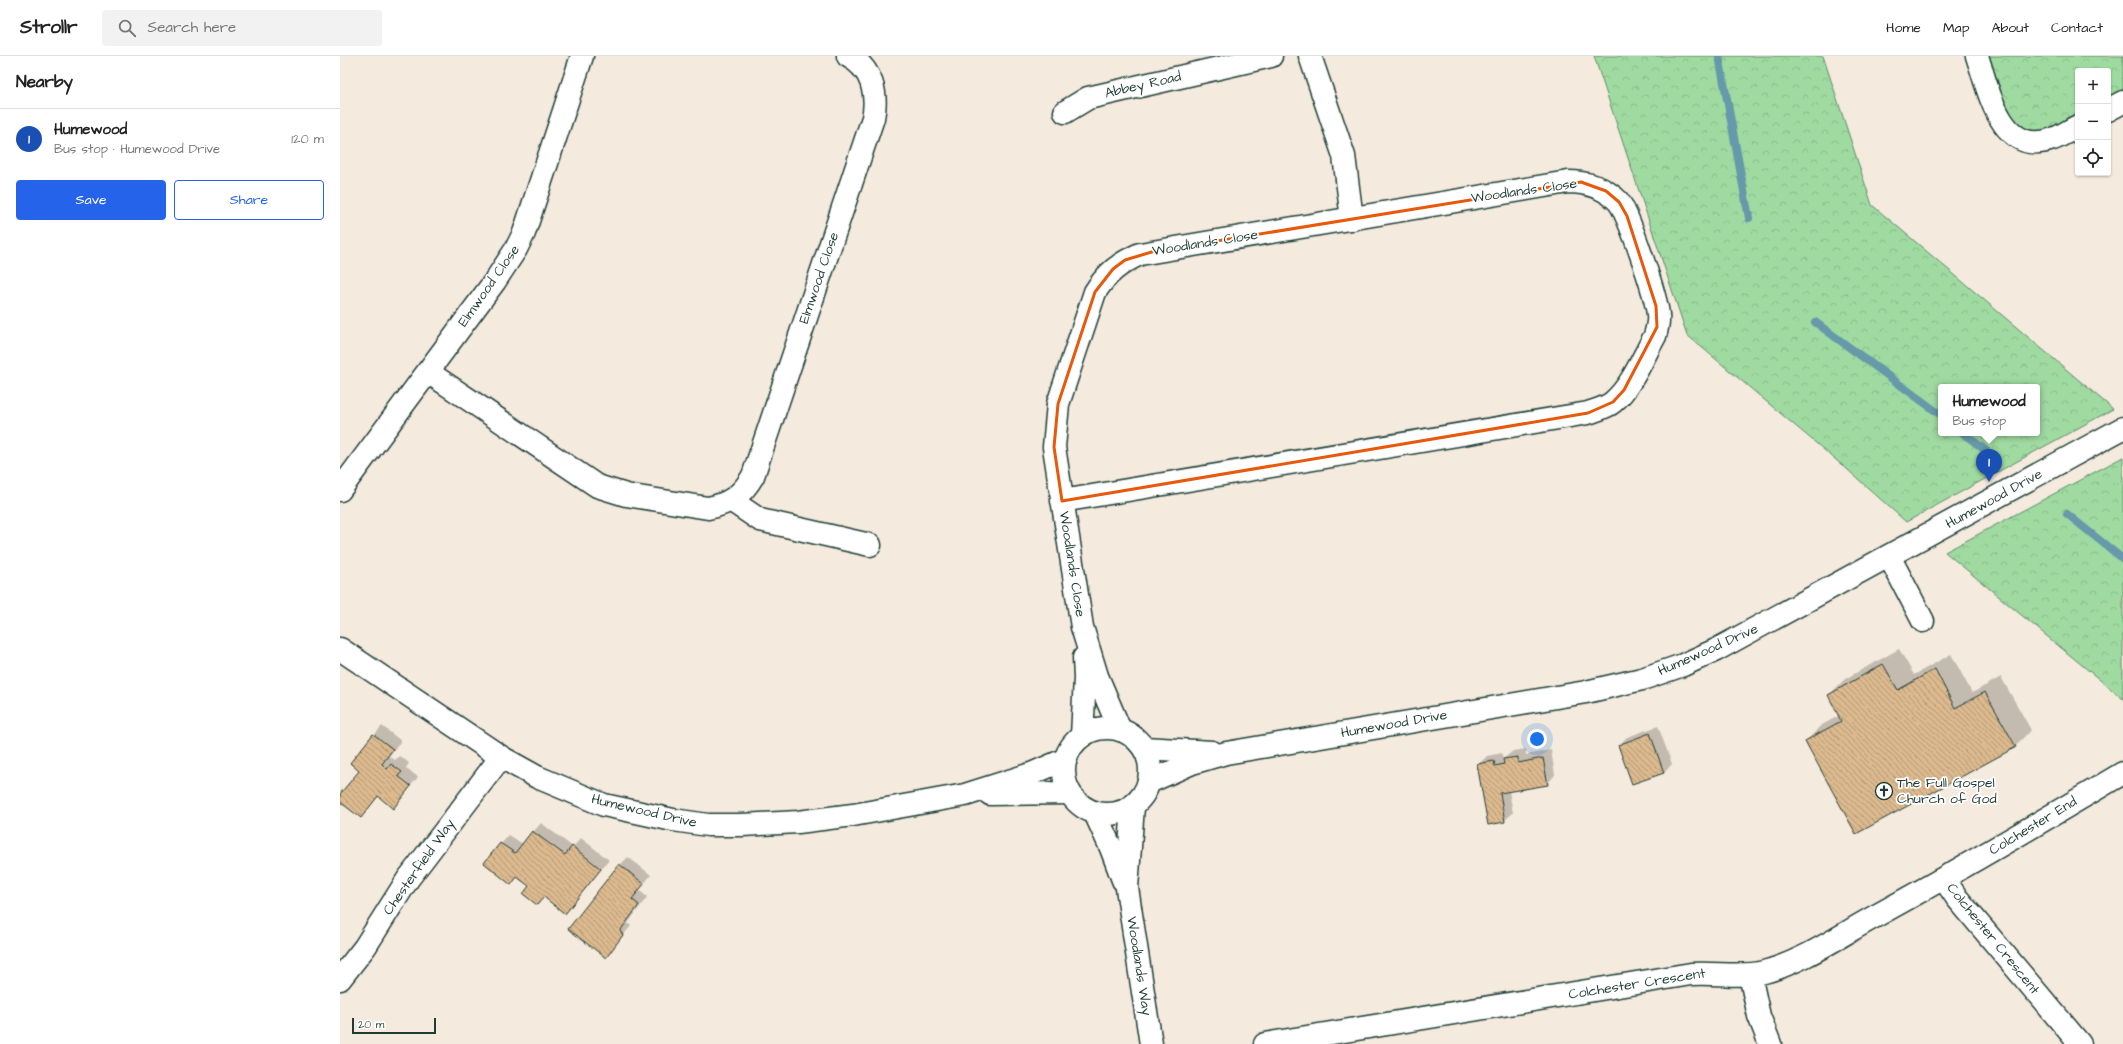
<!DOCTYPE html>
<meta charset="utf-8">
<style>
body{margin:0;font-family:"Architects Daughter",sans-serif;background:#f2f2f2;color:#222}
.controls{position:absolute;right:12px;top:12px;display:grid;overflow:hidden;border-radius:4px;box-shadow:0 1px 3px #0004}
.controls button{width:36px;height:36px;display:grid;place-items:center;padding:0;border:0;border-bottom:1px solid #e0e0e0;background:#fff;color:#222;font:20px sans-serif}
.scale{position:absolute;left:12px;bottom:10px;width:84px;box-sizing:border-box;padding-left:4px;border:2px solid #1f3d34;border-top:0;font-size:11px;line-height:14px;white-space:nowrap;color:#1f3d34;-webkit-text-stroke:3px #fff;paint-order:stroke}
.you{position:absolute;left:1197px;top:683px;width:14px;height:14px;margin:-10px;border:3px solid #fff;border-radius:50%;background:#1a73e8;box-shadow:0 0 0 6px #1a73e833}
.badge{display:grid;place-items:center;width:26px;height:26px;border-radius:50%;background:#2563eb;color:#fff;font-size:13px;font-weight:700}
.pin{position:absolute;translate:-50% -33px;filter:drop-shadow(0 1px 2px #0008)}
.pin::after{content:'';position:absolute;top:21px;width:14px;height:12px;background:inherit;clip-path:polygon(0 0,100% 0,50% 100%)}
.popup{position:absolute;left:1598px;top:328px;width:102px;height:52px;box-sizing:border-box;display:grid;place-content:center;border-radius:4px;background:#fff;filter:drop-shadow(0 1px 3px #0005);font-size:13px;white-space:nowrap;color:#767676}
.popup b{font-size:15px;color:#222}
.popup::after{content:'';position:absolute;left:50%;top:100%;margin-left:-8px;border:8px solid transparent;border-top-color:#fff}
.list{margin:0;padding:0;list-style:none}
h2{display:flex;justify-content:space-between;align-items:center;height:52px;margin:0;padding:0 16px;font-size:17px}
h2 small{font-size:13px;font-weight:400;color:#767676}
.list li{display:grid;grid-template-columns:26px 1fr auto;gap:12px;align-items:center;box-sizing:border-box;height:60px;padding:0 16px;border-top:1px solid #e0e0e0}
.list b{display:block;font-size:15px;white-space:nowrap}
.list p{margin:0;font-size:13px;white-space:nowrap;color:#767676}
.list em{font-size:13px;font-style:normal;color:#767676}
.actions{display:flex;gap:8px;padding:12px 16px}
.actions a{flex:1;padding:9px 0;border:1px solid #2563eb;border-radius:4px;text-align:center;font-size:14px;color:#2563eb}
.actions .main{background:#2563eb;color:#fff}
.icon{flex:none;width:22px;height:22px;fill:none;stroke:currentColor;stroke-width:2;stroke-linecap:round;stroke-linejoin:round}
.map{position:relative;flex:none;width:1783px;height:988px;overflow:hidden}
header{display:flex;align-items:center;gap:24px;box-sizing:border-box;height:56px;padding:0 20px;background:#fff;border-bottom:1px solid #e0e0e0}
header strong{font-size:19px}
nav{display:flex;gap:22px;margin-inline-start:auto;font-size:14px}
.search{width:280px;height:36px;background:#f2f2f2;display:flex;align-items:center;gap:10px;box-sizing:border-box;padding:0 14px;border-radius:4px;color:#767676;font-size:15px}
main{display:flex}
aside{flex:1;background:#fff}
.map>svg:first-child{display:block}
.forest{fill:url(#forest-crowns);stroke:#5f8c6a;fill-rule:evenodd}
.shadow{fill:#0003}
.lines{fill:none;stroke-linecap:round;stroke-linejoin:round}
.stream{stroke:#6699a9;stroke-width:8}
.building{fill:url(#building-back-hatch);stroke:#1f3d34}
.minor-casing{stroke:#1f3d34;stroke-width:25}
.minor{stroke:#fff;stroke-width:22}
.marked{fill:none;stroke:#e8590c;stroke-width:3;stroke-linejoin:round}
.labels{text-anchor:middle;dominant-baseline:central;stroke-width:3.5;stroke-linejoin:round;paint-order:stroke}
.street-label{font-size:14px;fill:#1f3d34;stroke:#fff}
.poi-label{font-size:14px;fill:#1f3d34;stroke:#fff;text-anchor:start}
</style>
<header>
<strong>Strollr</strong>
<div class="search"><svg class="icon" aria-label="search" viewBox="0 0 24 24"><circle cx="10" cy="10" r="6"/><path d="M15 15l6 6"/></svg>Search here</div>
<nav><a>Home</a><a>Map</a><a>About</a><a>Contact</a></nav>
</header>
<main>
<aside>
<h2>Nearby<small></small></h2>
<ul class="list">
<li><span class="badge" style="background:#1a4fb4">1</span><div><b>Humewood</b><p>Bus stop · Humewood Drive</p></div><em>120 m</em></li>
</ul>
<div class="actions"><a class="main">Save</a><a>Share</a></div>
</aside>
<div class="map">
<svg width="1783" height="988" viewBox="0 0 1783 988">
<defs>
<pattern id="forest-crowns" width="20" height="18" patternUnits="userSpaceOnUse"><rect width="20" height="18" fill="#9fdaa1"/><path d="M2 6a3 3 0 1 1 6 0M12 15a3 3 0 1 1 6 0" fill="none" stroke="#88bc8b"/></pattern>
<pattern id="building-back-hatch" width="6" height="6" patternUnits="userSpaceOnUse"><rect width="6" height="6" fill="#dcb98e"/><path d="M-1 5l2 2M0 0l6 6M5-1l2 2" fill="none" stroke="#b29875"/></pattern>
</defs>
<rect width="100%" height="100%" fill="#f4eadd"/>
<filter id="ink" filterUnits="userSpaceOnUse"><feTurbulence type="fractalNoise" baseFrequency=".025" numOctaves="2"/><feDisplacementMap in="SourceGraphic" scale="8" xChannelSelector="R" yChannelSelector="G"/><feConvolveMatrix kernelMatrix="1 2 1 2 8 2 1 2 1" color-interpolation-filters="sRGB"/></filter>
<g filter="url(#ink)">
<g class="forest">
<path d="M 1254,0 L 1483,0 L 1532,149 L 1773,353 L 1566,466 L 1508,414 L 1347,279 ZM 1601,331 L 1697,331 L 1697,377 L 1601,377 Z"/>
<path d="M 1646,0 L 1783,0 L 1783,33 L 1768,42 L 1768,15 L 1738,15 L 1738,60 C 1731,65 1722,72 1714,74 C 1667,89 1657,32 1646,0 Z"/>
<polygon points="1783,401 1783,643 1605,496"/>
</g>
<g class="shadow">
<polygon points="1559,593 1574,619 1611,598 1632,637 1661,621 1691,674 1675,690 1466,685 1482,669 1500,659 1489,639 1505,623"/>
<polygon points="42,670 61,685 49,700 55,704 60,700 69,707 66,712 78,721 53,751 39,740 21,761 0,745 0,740 20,715 11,707"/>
<polygon points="1318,670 1332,708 1324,717 1279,689 1287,681"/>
<polygon points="1186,693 1186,699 1211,694 1215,719 1207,728 1169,735 1173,757 1164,765 1139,708 1147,700 1162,697 1163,703 1173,695"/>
<polygon points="201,767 233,791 241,782 269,804 225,857 178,820 170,828 161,788 169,779 183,788"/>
<polygon points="288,801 311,819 299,834 307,841 288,867 291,870 265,901 280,809"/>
</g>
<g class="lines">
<g class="stream">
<polyline points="1379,0 1409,162"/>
<polyline points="1475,266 1601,359"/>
<polyline points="1623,377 1649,397"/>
<polyline points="1727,458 1783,503"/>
</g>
</g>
<g class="building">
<polygon points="1543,608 1558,634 1595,613 1615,652 1645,636 1676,691 1516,778 1465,685 1501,665 1488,639"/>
<polygon points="1310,677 1324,717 1292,728 1278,689"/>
<polygon points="33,678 53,693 42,708 47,713 51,708 62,716 58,720 71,730 53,753 38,740 21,762 0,746 0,738 19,715 10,707"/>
<polygon points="1178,701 1178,707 1203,702 1208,729 1160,737 1165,766 1148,769 1137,708 1154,705 1155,710 1164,708 1163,703"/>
<polygon points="192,775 225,799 232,790 261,813 225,858 204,841 197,849 183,838 189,830 177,821 171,829 144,807 160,787 175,797"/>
<polygon points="279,808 304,828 292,843 299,849 280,875 283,879 266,902 228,873"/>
</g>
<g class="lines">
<g class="minor-casing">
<g id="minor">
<polyline points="970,0 1004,100 1012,163"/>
<path d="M 1637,0 C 1649,35 1661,102 1713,83 C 1722,80 1730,74 1738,70"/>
<polyline points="1768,54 1783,46"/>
<polyline points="725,56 748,42 931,0"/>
<path d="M 88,316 L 257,430 L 286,439 L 368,452 C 389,448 402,439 413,420 L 533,62 C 538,38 532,12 508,0"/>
<polyline points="0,434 155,225 176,193 184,177 242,0"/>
<polyline points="392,445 420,464 530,489"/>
<path d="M 722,445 L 1248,357 C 1256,354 1266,352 1273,346 C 1292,330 1303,301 1315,280 C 1317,273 1319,266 1318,259 C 1317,243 1288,155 1278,145 C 1264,131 1247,126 1228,126 L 800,198 C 780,207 767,217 755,236 L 718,348 L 714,391 L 742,571 L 757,620 L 780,674"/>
<polyline points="1549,500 1583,565"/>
<polyline points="0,593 161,701 197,721 264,749 333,764 368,769 402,769 458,766 513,759 625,739 691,718 726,703"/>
<circle cx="767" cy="715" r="43"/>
<polyline points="742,680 745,622 744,602"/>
<polyline points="804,692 872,696"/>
<polyline points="809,726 852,707 886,697 1246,636 1302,623 1343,609 1376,594 1783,372"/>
<polyline points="650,738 730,737"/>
<polyline points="793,750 787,832 811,988"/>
<polyline points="755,757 771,792 783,824"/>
<polyline points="1604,823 1617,842 1740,988"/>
<polyline points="1410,919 1419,960 1430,988"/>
<polyline points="0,923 25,891 68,823 161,701"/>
<path d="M 925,988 L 1351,918 C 1375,916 1401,922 1424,916 C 1463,906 1499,880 1534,861 C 1618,815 1701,766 1783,717"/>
</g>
</g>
<use href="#minor" class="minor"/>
</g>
</g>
<path class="marked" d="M 1241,126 L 1266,135 L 1279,146 L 1287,160 L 1316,250 L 1317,271 L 1284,334 L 1273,346 L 1248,357 L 722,445 L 714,391 L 718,348 L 755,236 L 773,213 L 785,204 L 815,195 Z"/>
<defs>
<g id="church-ring" transform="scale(0.9)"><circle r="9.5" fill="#fff" stroke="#1f3d34" stroke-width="1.5"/><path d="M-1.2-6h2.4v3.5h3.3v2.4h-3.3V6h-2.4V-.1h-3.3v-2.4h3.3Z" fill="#1f3d34"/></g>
</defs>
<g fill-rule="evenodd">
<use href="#church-ring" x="1544" y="735"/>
</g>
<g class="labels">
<g class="street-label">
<text transform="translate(803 29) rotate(-13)">Abbey Road</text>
<text transform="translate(1184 135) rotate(-8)">Woodlands Close</text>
<text transform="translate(865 187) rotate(-9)">Woodlands Close</text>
<text transform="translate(479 222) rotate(-71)">Elmwood Close</text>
<text transform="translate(149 230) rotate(-55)">Elmwood Close</text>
<text transform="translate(1654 443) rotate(-29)">Humewood Drive</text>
<text transform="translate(732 508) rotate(81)">Woodlands Close</text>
<text transform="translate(1368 594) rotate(-24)">Humewood Drive</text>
<text transform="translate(1054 668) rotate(-10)">Humewood Drive</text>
<text transform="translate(304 755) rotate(13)">Humewood Drive</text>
<text transform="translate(1693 770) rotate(-31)">Colchester End</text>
<text transform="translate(79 811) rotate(-55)">Chesterfield Way</text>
<text transform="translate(1653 883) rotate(51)">Colchester Crescent</text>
<text transform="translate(799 910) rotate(81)">Woodlands Way</text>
<text transform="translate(1297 928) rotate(-9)">Colchester Crescent</text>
</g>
<g class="poi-label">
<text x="1557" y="727">The Full Gospel<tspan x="1557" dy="16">Church of God</tspan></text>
</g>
</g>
</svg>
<div class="controls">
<button>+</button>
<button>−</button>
<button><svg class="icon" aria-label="locate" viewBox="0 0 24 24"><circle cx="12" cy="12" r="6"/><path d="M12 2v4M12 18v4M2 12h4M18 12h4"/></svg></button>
</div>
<div class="scale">20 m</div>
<div class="you"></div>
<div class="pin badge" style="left:1649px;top:426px;background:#1a4fb4">1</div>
<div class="popup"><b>Humewood</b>Bus stop</div>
</div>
</main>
